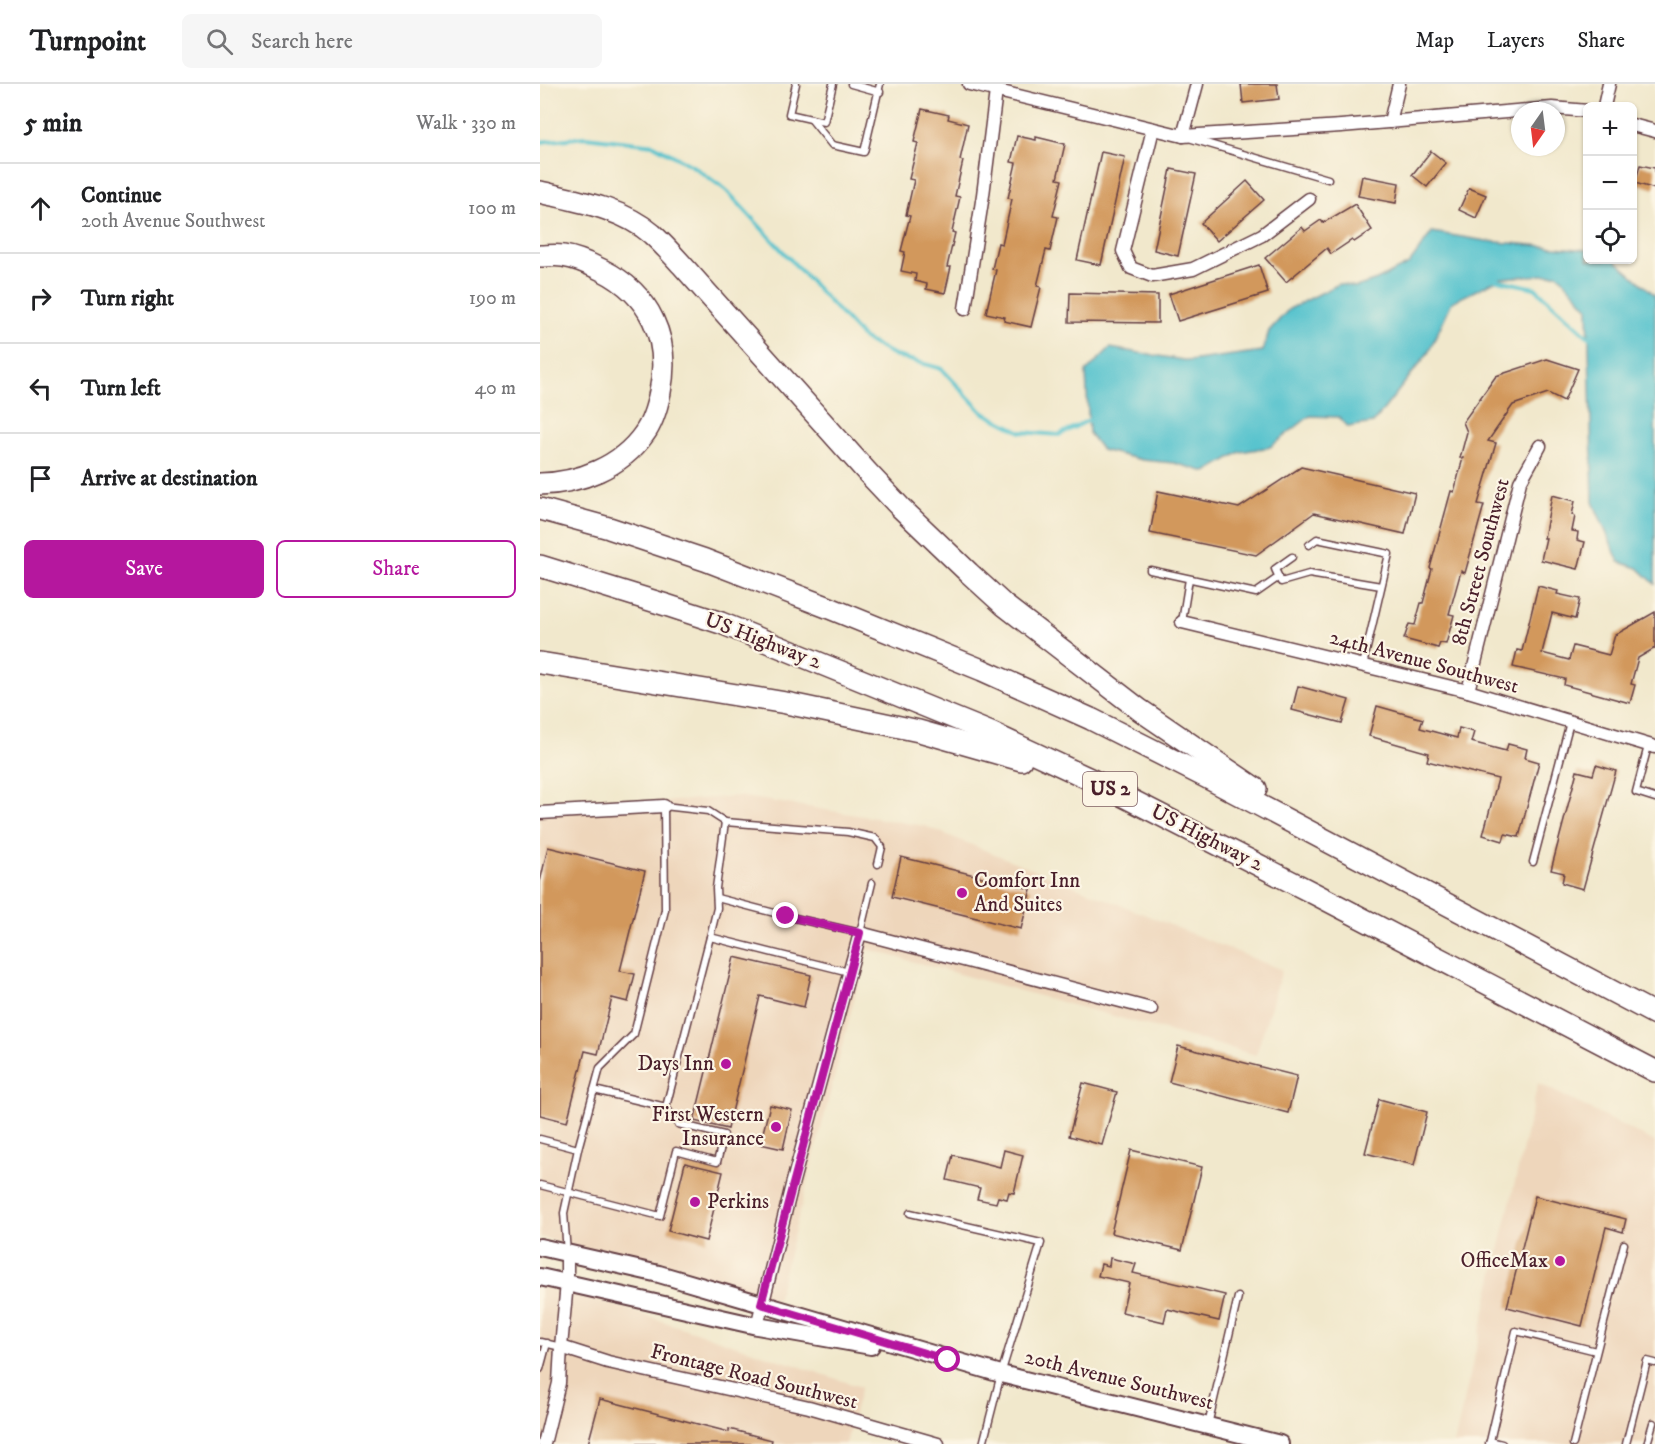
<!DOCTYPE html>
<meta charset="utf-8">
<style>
body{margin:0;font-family:"IM FELL DW Pica",serif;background:#f6f6f6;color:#202124}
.controls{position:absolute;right:18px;top:18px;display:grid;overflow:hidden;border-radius:9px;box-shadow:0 2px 4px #0004}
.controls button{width:54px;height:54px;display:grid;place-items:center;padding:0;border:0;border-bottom:2px solid #e0e0e0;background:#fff;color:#202124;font:30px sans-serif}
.compass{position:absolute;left:971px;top:18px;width:54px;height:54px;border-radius:50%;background:#fff;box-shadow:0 2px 4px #0004;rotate:194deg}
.stop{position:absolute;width:18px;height:18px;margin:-14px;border:4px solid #b5179e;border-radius:50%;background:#fff}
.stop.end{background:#b5179e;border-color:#fff;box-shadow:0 2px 6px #0008}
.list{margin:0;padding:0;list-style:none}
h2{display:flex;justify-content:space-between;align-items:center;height:78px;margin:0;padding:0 24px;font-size:26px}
h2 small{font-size:20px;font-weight:400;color:#757577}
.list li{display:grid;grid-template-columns:39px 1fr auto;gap:18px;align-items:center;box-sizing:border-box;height:90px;padding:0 24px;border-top:2px solid #e0e0e0}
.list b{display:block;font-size:22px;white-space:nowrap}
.list p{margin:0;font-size:20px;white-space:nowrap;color:#757577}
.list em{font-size:20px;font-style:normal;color:#757577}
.actions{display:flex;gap:12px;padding:18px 24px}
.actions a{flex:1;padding:14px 0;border:2px solid #b5179e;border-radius:9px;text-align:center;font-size:21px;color:#b5179e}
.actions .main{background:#b5179e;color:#fff}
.icon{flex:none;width:33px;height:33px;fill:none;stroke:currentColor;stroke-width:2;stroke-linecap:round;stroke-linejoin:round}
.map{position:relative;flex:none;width:1115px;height:1360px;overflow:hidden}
header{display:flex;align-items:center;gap:36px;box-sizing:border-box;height:84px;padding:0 30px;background:#fff;border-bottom:2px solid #e0e0e0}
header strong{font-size:28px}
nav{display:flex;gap:33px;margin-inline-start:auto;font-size:21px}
.search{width:420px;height:54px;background:#f6f6f6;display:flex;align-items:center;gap:15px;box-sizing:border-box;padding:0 21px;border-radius:9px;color:#757577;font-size:22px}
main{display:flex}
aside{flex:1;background:#fff}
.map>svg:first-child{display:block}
.built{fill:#eed6bb}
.water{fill:#55c2cd;stroke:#50707c;stroke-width:1.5}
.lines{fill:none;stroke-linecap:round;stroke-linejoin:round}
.stream{stroke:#55c2cd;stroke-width:4}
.building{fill:#d2985c}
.lane-casing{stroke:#633d43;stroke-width:9}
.street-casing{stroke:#633d43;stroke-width:15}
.secondary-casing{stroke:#633d43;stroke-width:20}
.highway-casing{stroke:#633d43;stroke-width:24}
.lane{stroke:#fff;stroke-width:6}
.street{stroke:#fff;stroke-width:12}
.secondary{stroke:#fff;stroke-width:16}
.highway{stroke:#fff;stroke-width:21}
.route{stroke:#b5179e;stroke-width:8}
.poi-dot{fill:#b5179e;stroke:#fcf5e5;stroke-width:2}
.labels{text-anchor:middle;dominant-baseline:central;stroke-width:4.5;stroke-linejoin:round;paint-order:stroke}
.shield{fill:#fcf5e5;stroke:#7f5f63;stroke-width:1.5}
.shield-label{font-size:20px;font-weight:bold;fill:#4a1f2b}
.street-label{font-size:21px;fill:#4a1f2b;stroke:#fcf5e5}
.poi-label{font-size:21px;fill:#4a1f2b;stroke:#fcf5e5;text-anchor:end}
</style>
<header>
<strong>Turnpoint</strong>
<div class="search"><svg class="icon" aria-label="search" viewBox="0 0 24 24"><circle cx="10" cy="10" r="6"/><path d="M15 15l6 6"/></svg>Search here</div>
<nav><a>Map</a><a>Layers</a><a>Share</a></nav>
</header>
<main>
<aside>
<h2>5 min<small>Walk · 330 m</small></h2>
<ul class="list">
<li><svg class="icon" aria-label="ahead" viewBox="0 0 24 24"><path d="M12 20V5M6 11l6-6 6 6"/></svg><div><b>Continue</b><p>20th Avenue Southwest</p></div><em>100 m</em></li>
<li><svg class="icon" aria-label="right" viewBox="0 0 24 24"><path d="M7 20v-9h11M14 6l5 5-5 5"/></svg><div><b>Turn right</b></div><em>190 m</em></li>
<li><svg class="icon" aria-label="left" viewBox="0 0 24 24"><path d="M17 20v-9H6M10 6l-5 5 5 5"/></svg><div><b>Turn left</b></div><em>40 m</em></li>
<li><svg class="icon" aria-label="arrive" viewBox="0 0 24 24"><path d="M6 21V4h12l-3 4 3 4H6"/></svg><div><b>Arrive at destination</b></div></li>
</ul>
<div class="actions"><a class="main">Save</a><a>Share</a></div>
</aside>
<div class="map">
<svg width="1115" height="1360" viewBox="0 0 1115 1360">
<rect width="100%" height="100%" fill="#fcf5e5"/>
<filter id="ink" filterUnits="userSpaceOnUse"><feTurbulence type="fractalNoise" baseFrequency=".0167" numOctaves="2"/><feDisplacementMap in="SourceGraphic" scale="12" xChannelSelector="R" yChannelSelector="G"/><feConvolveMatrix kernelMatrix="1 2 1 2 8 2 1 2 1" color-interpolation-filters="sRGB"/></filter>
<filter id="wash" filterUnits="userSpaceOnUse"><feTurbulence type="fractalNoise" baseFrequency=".008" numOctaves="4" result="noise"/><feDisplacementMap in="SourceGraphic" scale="24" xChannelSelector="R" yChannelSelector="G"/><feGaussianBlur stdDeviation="1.35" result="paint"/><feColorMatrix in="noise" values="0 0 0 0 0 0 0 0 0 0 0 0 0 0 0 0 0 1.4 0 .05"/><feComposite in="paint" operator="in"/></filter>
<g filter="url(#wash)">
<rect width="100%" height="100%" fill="#f1e8cc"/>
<g class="built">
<polygon points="198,712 385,742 742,886 716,971 327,865 237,1216 0,1153 0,728"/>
<polygon points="998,999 1115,1058 1115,1360 914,1360"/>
<polygon points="0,1201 53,1214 321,1303 306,1360 0,1360"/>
</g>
<polygon class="water" points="892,148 946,157 1047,166 1048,176 1075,176 1115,211 1115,500 1098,484 1079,478 1053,418 1048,224 1018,190 961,194 912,218 888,269 833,339 808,343 799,333 770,332 730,363 700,368 666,388 634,379 602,376 562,366 549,349 546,288 570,264 649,277 723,267 729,247 749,225 799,200 816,203 837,196 869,180"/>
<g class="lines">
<g class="stream">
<polyline points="0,58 45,53 114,61 154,83 186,106 324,255 356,272 402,285 442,328 481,348 519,351 551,335"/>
<polyline points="953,195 995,204 1051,255"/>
</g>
</g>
<g id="blocks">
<g class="building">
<polygon points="701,0 737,0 739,15 703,19"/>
<polygon points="382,25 409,31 408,35 428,40 420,76 423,77 415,112 420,113 412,148 415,149 407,183 411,183 405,209 386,205 387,200 375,197 376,190 361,187 365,168 361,167 370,132 366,131 374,96 369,95 378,59 374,58"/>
<polygon points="477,52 496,56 496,53 525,60 517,95 522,96 513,132 518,133 510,167 506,166 497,202 501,203 491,243 464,237 465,233 446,229 456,186 452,185 458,159 462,160 472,115 468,114 476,79 471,78"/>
<polygon points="891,67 906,79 887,103 872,91"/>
<polygon points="561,68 585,73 561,181 537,176"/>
<polygon points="1100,81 1115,84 1115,105 1095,99"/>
<polygon points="631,85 656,90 638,172 614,166"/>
<polygon points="822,92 859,99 856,119 818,112"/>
<polygon points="707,97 724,116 677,157 661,139"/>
<polygon points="929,104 946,111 936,134 919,126"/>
<polygon points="815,120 832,146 814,158 812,156 791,170 787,164 746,198 725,174 762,143 765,147 781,136 783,139"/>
<polygon points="719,181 728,209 638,237 629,210"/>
<polygon points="530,209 618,211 618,239 529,238"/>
<polygon points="1007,275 1038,285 1024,317 1008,309 973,321 948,357 956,359 938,420 944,421 925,489 921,487 909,530 914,531 906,560 900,559 898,564 864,555 869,540 875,541 881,519 883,519 892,485 890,484 911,407 914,408 923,374 920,374 927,348 923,338 956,292"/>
<polygon points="761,383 875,409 865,450 774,429 716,471 610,449 618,407 699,424"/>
<polygon points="1012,411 1035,417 1032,431 1035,432 1032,447 1038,448 1037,456 1045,458 1038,485 1001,476 1006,454 1004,454"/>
<polygon points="998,502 1018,507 1017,510 1040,515 1035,535 1012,529 1002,569 1029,576 1033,562 1069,571 1075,551 1115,528 1115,564 1098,574 1091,600 1095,601 1090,619 1024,601 1025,595 973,583 977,566 982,567"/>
<polygon points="758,602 809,616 802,639 752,626"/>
<polygon points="837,622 883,635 880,644 917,654 919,644 934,648 931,658 966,667 968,660 987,665 985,674 999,678 979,753 965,750 963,757 943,751 958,695 887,677 889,669 829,652"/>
<polygon points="1056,681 1076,687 1043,805 1022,799 1024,789 1011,786 1037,687 1053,691"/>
<polygon points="8,763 105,787 80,887 95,890 88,918 72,914 58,970 45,967 27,1038 0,1031 0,798"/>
<polygon points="361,773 491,805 481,845 352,813"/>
<polygon points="194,873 271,891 264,923 220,912 188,1045 154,1037"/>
<polygon points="638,962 757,992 748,1029 629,998"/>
<polygon points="543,999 577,1008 562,1061 529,1052"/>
<polygon points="839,1015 887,1028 874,1081 825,1069"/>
<polygon points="230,1021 252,1026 243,1065 220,1060"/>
<polygon points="464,1066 483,1071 474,1109 469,1108 467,1115 458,1113 456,1119 437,1115 440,1104 407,1096 413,1071 460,1083"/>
<polygon points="591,1066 662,1083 642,1166 571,1149"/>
<polygon points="145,1079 183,1088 166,1157 128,1147"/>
<polygon points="995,1112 1086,1135 1083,1148 1066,1143 1042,1242 967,1223"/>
<polygon points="570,1174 596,1180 593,1189 685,1211 679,1237 627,1225 624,1238 582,1228 589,1199 558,1192 561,1180 569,1182"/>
<polygon points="60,1315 189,1348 189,1345 232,1356 231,1360 48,1360"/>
</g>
</g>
</g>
<g filter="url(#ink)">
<use href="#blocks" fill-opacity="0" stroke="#633d43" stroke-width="1.5"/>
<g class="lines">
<g class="lane-casing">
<g id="lane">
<polyline points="256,0 249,30 284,38 293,0"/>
<polyline points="311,0 340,8"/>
<polyline points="271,35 292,61 324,68 340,0"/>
<polyline points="652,55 788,95"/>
<polyline points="769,461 777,455 849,470 823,581"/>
<polyline points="752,473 735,485 741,498 769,490 841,502"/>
<polyline points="610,486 716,509 739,493"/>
<polyline points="642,538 649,495"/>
<polyline points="1108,662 1096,708 1115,714"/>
<polyline points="993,778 1030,638"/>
<polyline points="177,814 246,832 320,849 332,799"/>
<polyline points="170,853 177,824 176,804 185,738"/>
<polyline points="54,1006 126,1023 170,853 309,888"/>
<polyline points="0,1055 38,1065"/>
<polyline points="0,1101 120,1132 136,1067 177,1078 184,1051 138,1040 126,1023"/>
<polyline points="370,1129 501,1159 461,1290 443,1360"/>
<polyline points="27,1169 24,1129 38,1065 60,984 94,950 125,826 124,722 168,727 185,738 308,748 335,754 342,763 338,780"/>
<polyline points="0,1258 21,1263"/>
<polyline points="0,1285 7,1259"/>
<polyline points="668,1341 698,1213"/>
<polyline points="950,1357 976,1247 1056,1267"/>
<polyline points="949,1359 950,1357 962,1360"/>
<polyline points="1033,1360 1084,1160"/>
<polyline points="1086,1360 1107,1277 1115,1279"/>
<polyline points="1107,1360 1113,1339"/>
</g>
</g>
<g class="street-casing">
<g id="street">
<polyline points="429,0 643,52 801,42 1012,24 1048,27"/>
<polyline points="1064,22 1069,0"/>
<polyline points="850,38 859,0"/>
<polyline points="1092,41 1115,47"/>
<polyline points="613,45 583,167 591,184 612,192 653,185 722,151 769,115"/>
<polyline points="643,52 657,0"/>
<polyline points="425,225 443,111 456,7"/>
<polyline points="642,538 928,607 1115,663"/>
<polyline points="928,607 980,398 1000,362"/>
<polyline points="0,729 124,722"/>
<polyline points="217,1242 252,1101 320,849 611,925"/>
<polyline points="21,1263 68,1278 269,1323 398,1360"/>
<polyline points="4,1360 19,1299 21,1263 27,1199 27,1169"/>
</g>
</g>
<g class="secondary-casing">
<g id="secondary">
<polyline points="0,1163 119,1190 461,1290 740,1360"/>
<polyline points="0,1193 217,1242 331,1262"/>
</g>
</g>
<g class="highway-casing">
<g id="highway">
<path d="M 0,108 C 37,117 82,124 112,150 C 123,160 132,170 142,181 L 327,388 L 361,424 L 429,489 L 464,521 L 600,626 L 716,705"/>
<path d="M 0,172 C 7,172 16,171 23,172 C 37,174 50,180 62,186 C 110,210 131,255 120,308 C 117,323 113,338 104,350 C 81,383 39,399 0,400"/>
<polyline points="0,425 69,444 165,476 287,523 442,586 551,635 666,693 1115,930"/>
<polyline points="0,482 126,521 181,539 451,649 552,696 779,812 1115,987"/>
<polyline points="0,579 246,619 379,647 481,676"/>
</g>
</g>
<use href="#lane" class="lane"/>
<use href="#street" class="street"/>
<use href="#secondary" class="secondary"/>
<use href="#highway" class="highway"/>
</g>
</g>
<g class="lines" filter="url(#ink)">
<polyline class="route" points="246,832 320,849 221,1220 408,1276"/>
</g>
<g class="poi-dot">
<circle cx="422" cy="809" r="6"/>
<circle cx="186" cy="980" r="6"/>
<circle cx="236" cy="1043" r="6"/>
<circle cx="155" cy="1118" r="6"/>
<circle cx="1020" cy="1177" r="6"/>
</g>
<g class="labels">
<rect class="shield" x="543" y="688" width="54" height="34" rx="4.5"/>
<g class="shield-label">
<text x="570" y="705">US 2</text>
</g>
<g class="street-label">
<text transform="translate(941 478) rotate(-75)">8th Street Southwest</text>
<text transform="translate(223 557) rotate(21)">US Highway 2</text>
<text transform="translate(884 578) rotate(15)">24th Avenue Southwest</text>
<text transform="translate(667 754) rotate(27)">US Highway 2</text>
<text transform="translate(214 1293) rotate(14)">Frontage Road Southwest</text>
<text transform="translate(579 1296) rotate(14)">20th Avenue Southwest</text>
</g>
<g class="poi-label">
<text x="434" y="797" text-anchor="start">Comfort Inn<tspan x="434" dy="24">And Suites</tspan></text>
<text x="174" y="980">Days Inn</text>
<text x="224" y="1031">First Western<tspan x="224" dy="24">Insurance</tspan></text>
<text x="167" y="1118" text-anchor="start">Perkins</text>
<text x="1008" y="1177">OfficeMax</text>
</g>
</g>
</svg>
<div class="controls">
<button>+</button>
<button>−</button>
<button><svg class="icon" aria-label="locate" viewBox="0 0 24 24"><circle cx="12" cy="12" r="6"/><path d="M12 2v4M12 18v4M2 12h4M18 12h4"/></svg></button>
</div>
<svg class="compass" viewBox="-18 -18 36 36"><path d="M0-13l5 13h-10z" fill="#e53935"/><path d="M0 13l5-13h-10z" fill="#757577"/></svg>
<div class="stop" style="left:408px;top:1276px"></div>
<div class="stop end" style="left:246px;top:832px"></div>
</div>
</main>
